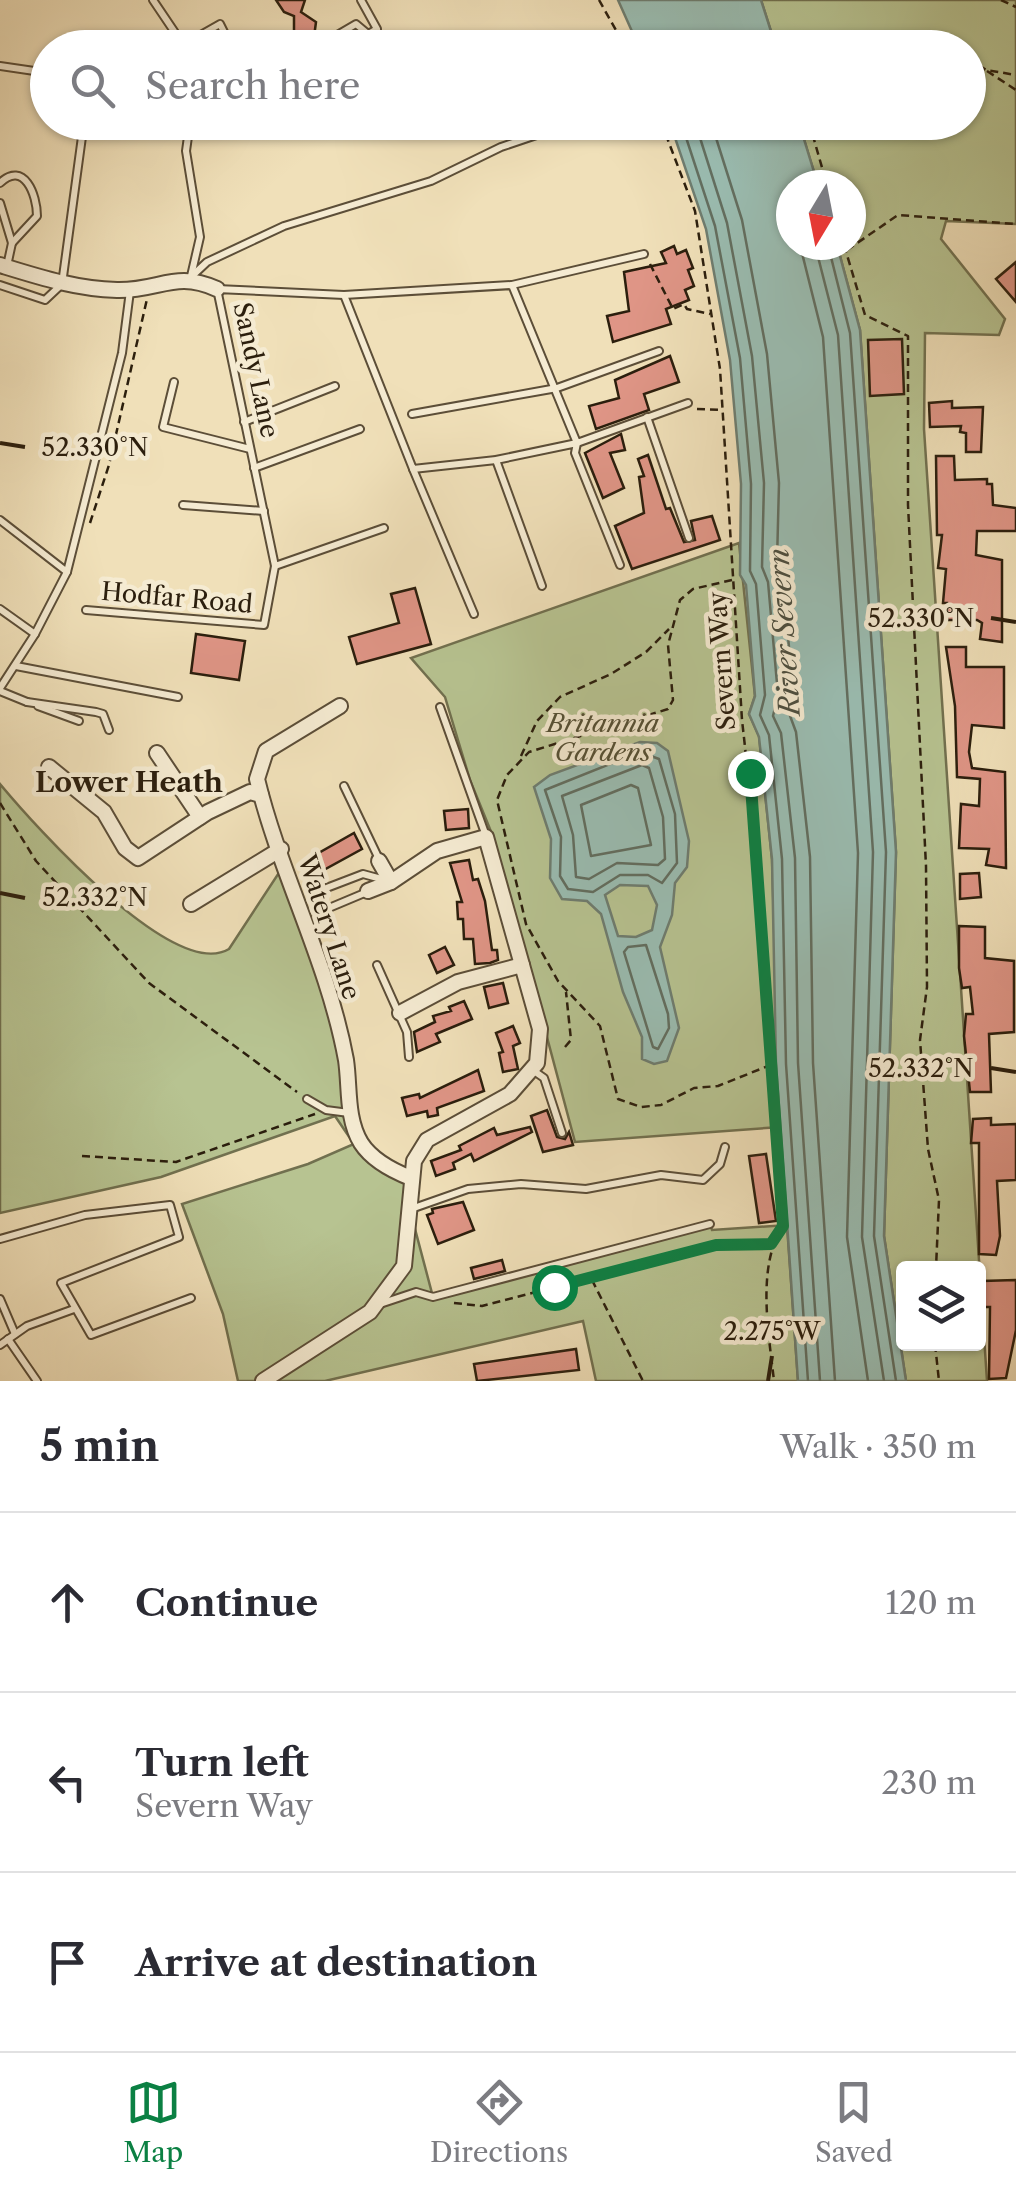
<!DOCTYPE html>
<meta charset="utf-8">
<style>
body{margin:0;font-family:"Libre Caslon Text",serif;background:#f7f7f7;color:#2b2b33}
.controls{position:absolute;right:30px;bottom:30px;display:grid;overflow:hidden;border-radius:10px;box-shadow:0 2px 8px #0004}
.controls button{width:90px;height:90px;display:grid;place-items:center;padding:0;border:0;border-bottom:2px solid #e1e1e2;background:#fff;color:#2b2b33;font:50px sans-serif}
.compass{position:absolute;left:776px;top:170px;width:90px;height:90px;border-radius:50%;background:#fff;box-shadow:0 2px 8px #0004;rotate:190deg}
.stop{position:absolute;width:30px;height:30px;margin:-22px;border:8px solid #0b8043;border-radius:50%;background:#fff}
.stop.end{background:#0b8043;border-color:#fff;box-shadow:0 2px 10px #0008}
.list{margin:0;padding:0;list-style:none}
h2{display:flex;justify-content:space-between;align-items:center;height:130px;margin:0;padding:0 40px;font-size:42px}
h2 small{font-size:32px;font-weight:400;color:#7c7c81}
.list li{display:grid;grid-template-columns:65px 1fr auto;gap:30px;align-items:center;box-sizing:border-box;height:180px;padding:0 40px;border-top:2px solid #e1e1e2}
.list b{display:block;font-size:38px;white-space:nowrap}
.list p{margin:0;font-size:32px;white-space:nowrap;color:#7c7c81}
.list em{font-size:32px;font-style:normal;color:#7c7c81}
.icon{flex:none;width:55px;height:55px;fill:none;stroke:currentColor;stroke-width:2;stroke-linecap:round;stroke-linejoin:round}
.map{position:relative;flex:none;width:1016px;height:1381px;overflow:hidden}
.search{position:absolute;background:#fff;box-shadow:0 2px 8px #0004;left:30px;right:30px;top:30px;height:110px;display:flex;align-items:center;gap:25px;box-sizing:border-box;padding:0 35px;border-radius:55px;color:#7c7c81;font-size:38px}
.sheet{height:670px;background:#fff}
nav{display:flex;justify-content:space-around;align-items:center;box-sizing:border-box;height:140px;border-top:2px solid #e1e1e2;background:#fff;font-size:28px;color:#7c7c81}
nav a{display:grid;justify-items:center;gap:5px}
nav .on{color:#0b8043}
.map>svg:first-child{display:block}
.green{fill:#b7c391;stroke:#71704f;stroke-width:2.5;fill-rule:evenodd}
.water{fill:#9abdb2;stroke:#6e7d70;stroke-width:2.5;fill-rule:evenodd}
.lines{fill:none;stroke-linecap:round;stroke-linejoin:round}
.shore{stroke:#626e60;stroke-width:2.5}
.building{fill:#df9586;stroke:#2b1e0d;stroke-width:2.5}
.lane-casing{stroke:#5c4e38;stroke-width:10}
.street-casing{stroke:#5c4e38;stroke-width:18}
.path{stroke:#2b1e0d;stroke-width:2.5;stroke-dasharray:8 5;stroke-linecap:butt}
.lane{stroke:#f5ebd2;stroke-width:6}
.street{stroke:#f5ebd2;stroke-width:14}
.route{stroke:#0b8043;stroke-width:12}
.ticks{fill:none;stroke:#2b1e0d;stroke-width:4}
.labels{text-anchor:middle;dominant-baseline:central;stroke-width:9;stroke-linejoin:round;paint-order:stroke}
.street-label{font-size:25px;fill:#2b1e0d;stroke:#f5ebd2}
.park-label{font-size:25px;font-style:italic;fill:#555035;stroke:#f5ebd2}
.water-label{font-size:28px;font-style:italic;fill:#4c4e3f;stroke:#f5ebd2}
.neighbourhood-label{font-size:28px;font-weight:bold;fill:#2b1e0d;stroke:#f5ebd2}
.ticks-label{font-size:25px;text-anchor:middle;fill:#2b1e0d;stroke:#f5ebd2;stroke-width:9;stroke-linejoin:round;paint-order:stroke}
</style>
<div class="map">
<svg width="1016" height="1381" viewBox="0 0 1016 1381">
<rect width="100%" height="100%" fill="#f0e0b9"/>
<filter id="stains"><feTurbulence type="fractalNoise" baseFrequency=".002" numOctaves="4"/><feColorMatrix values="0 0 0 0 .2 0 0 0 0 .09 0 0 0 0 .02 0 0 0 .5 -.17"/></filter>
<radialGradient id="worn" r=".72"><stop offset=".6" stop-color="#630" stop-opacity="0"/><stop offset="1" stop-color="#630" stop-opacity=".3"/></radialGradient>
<g class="green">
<path d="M 761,0 L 1016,0 L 1016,224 L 946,221 L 941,239 L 1005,319 L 999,335 L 925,333 L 924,429 L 987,1381 L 906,1381 L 884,1236 L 896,852 L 860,330 L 837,245 L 851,245 L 851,185 L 818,185 L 799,123 L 968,122 L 968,48 L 776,47 ZM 904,1268 L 978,1268 L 978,1344 L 904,1344 Z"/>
<polygon points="739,543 755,696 749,714 759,736 772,859 780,1127 575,1142 494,839 470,780 445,697 411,658"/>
<path d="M 0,784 C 35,826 174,982 229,949 L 286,862 L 314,943 L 361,1143 L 411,1178 L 410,1210 L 433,1297 L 710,1224 L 712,1230 L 787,1225 L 798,1381 L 596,1381 L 583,1321 L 325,1381 L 238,1381 L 223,1314 L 182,1204 L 308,1164 L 354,1144 L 335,1116 L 161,1177 L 0,1213 Z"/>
</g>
<g class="water">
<polygon points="618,0 761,0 776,47 639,47"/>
<polygon points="670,123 799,123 818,185 791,185 791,245 837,245 860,330 896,852 884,1236 906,1381 798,1381 776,1064 772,859 759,737 749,714 755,696 746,585 740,575 741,484 730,360 706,229"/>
<path d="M 640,742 L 657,743 L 668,751 L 689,841 L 687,867 L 675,883 L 672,915 L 660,947 L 679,1028 L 667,1061 L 654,1064 L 642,1059 L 642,1037 L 623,992 L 601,914 L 587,901 L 562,899 L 550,878 L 551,839 L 534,787 L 550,775 ZM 620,885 L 648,886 L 657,905 L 652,930 L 636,937 L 618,936 L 605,895 Z"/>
</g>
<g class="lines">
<g class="shore">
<polyline points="681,122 715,226 740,358 751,484 750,571 756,584 765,695 760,715 769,735 782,859 786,1064 808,1381"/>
<polyline points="695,122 727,223 752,356 764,483 762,567 768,582 778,695 773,716 781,733 795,858 798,1063 820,1381"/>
<polyline points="711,122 742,220 767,354 779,483 777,562 783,580 793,692 789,713 796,732 810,857 813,1063 835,1381"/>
<polyline points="800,245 823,337 858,853 847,1237 868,1381"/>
<polyline points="815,245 838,335 873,852 862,1237 884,1381"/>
<polyline points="828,245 850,333 886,852 874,1236 896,1381"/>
<polygon points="640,752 659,759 675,814 677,863 662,883 648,875 620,875 593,892 568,889 560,876 561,837 545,790"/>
<polygon points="642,765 649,768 663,817 665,859 658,865 617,863 589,879 576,877 573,835 562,796"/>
<polygon points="631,785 638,788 651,845 591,856 581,805"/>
<polygon points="646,945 668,1014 669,1028 658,1049 653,1047 624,952 628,947"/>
</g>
</g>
<g class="building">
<polygon points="276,0 305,0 301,12 316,22 314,37 302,40 294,36 294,16 284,12"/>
<polygon points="674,246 677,254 686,250 693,268 688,270 694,286 685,290 689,300 666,309 671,324 613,342 607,316 629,311 624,272 666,263 661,252"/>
<polygon points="1016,262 1016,302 996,279"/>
<polygon points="902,339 904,394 870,396 868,340"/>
<polygon points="670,356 679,382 644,394 649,410 596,429 589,406 619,398 615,380"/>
<polygon points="952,401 952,408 983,407 981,452 966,452 966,433 960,432 961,426 930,427 929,403"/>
<polygon points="621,434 625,450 610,453 624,488 603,498 585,453"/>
<polygon points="648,455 666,509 670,508 684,542 695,540 691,521 712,516 720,540 632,569 615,526 644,513 639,477 644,476 638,459"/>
<polygon points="936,456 954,456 955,480 987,479 987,484 992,484 993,505 1016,508 1016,531 977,531 976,555 1002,560 1002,642 980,639 982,623 977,620 947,620 947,603 943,603 946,569 938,568 942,535 937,535"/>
<polygon points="415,588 431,644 357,664 349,637 399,623 391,594"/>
<polygon points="196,634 245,641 239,680 191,673"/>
<polygon points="946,647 966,647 966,667 1004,667 1004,728 972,725 969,752 972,768 1005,772 1006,868 986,865 989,849 959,848 961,804 979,806 980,779 957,777 955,706"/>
<polygon points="468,809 469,828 446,830 444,811"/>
<polygon points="354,833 362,849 309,878 301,863"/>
<polygon points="469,860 473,880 478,879 485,901 492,950 497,950 498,960 490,963 475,964 473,939 464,939 463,919 458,919 457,902 462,902 450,863"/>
<polygon points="979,873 981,897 960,899 960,874"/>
<polygon points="959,926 985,927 985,958 1014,961 1014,1032 989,1034 991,1092 970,1092 964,1036 966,1014 973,1014 970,987 962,988 959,968"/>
<polygon points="445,947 454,965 437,973 429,955"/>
<polygon points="503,983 508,1003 489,1008 484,987"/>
<polygon points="464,1001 472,1019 436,1034 440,1042 417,1052 414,1032 435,1022 433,1016 451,1011 449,1007"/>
<polygon points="513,1026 520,1043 513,1046 518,1069 503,1072 499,1053 503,1052 496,1033"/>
<polygon points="478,1070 484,1091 437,1108 438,1115 428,1117 427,1111 407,1116 402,1098 419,1094 420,1098"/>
<polygon points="547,1110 557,1137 565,1139 569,1132 573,1145 543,1152 531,1116"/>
<polygon points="991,1118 991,1125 1016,1124 1016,1180 997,1181 1000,1236 996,1255 979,1254 979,1143 971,1143 973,1119"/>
<polygon points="530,1127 532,1132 474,1161 471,1154 453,1163 455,1169 436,1176 431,1161 461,1150 459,1146 494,1128 497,1135"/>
<polygon points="766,1154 776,1221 759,1223 749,1156"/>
<polygon points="463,1202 474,1230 438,1244 427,1215 433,1213 432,1209"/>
<polygon points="502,1260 505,1271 474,1279 471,1268"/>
<polygon points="1016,1280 1016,1330 1006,1378 989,1379 990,1307 983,1307 982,1281"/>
<polygon points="576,1349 579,1370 477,1381 474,1364"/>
</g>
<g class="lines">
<g class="lane-casing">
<g id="lane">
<polyline points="153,0 184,46"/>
<polyline points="183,45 220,24 232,48"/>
<polyline points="315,48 356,24 368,34 377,29 361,0"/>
<polyline points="0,66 48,73"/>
<polyline points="190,122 186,151 200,237 191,276"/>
<path d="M 0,183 C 24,160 37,195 37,216 L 12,243"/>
<polyline points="0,203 12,243 7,266"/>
<polyline points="191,277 207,262 284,226 431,181 501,147 575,122"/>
<polyline points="0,285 45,300 62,284 84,122"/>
<polyline points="512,285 644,254"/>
<polyline points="344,295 413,469 496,460 577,443 575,453 620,565"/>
<polyline points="174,382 163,427 250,449"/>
<polyline points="412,414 557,388 659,351"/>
<polyline points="647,417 689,538"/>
<polyline points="244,422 335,386"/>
<polyline points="496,460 542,586"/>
<polyline points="254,468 360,429"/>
<polyline points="413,469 474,614"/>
<polyline points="183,505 264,511"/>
<polyline points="0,520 67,572"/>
<polyline points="384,528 275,566 217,289 344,295 512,285 577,443 688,403"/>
<polyline points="0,609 35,634"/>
<polyline points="86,610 264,625 275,566"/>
<polyline points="16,666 178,697"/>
<polyline points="0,688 35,634 67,572 122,353 130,291"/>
<polyline points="0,691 27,702"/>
<polyline points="27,702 96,712 103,714 109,730"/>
<polyline points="38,706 79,721"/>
<polyline points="440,707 486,836"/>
<polyline points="344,786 379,859"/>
<polyline points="316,892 363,874 385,880"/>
<polyline points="317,913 367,892"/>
<polyline points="377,965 407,1032 409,1057"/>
<polyline points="534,1071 544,1078 562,1133"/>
<polyline points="307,1099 326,1110 349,1113"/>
<polyline points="411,1209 468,1189 521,1184 586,1189 661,1175 703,1180 720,1164 725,1147"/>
<polyline points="0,1239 85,1215 170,1205 179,1237 61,1283 91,1335 191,1298"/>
<polyline points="0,1299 15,1334"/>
<polyline points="383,1303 416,1292 433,1297 710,1224"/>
<polyline points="8,1339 37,1381"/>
<polyline points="0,1345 27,1326 74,1309"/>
</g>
</g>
<g class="street-casing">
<g id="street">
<path d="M 0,265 C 39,277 76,289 117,290 C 160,291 175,270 217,289"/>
<path d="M 340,706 L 266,751 L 257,779 C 280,874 328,962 346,1060 C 350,1087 346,1118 361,1143 C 372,1160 393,1171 411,1178"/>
<polyline points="157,753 200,817"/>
<polyline points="49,767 104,812 125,848 138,858 208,812 250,792 261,795"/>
<polyline points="379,861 391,882"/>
<polyline points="191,904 281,849"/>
<polyline points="400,1013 458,982 522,965"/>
<polyline points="263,1381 370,1312 404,1266 414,1161 427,1140 510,1094 537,1063 540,1029 486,837 437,851 391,882 368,891"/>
</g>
</g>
<g class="path">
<polyline points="599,0 626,48"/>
<polyline points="1001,0 1016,7"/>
<polyline points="918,48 939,48"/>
<polyline points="968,58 986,70 1016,75"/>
<polyline points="987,71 1016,90"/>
<path d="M 661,122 L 695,211 L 720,369 L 742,720 L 761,890 L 783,1226 C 756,1266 769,1335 774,1381"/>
<polyline points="809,122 827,185"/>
<polyline points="844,245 865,315 908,336 908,505 926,866 927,987 920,1040 928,1149 939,1200 936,1268"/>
<polyline points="847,250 898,215 1016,224"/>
<polyline points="650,264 673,309 684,304 687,309 710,314"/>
<polyline points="697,409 723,410"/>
<polyline points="90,523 109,465 147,299"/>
<polyline points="732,580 693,589 680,600 668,645 673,700 668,709 529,752 507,775 497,800 526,924 558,981 600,1026 618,1099 641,1107 661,1105 694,1088 718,1086 768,1066"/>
<polyline points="521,756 537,721 560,697 611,674 646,652 669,629"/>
<polyline points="0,803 36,861 149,983 297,1092"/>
<polyline points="565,1047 571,1040 566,992"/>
<polyline points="82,1156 176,1162 315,1114"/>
<polyline points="592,1280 643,1381"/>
<polyline points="454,1303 482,1306 716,1245 771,1244"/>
<polyline points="935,1344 939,1381"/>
</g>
<use href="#lane" class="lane"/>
<use href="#street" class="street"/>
</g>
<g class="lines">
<polyline class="route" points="554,1287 716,1245 771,1244 783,1226 750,773"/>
</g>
<path class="ticks" d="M 0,443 L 25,447M 991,618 L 1016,622M 0,893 L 25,898M 991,1068 L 1016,1072M 768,1381 L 772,1356"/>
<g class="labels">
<g class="street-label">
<text transform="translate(256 370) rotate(78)">Sandy Lane</text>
<text transform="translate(177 598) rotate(5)">Hodfar Road</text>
<text transform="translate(722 661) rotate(-94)">Severn Way</text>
<text transform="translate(329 927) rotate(72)">Watery Lane</text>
</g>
<g class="park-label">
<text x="603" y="723">Britannia<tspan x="603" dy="29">Gardens</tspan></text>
</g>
<g class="water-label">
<text transform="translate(784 632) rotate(-94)">River Severn</text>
</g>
<g class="neighbourhood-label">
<text x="129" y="782">Lower Heath</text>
</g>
</g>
<g class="ticks-label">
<text x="95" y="456">52.330°N</text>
<text x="921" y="627">52.330°N</text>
<text x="95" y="906">52.332°N</text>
<text x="921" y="1077">52.332°N</text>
<text x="772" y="1340">2.275°W</text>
</g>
<rect width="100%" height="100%" filter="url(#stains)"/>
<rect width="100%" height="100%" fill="url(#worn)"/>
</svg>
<div class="controls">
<button><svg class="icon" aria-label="layers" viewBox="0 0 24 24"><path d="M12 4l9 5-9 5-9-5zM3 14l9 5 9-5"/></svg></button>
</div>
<svg class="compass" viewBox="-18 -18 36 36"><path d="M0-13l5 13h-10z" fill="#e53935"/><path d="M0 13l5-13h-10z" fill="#7c7c81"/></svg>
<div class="stop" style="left:554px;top:1287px"></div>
<div class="stop end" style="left:750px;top:773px"></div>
<div class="search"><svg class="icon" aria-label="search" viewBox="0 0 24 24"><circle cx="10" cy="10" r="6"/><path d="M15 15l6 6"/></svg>Search here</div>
</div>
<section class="sheet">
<h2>5 min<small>Walk · 350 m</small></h2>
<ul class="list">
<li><svg class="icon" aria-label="ahead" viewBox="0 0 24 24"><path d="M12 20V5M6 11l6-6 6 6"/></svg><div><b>Continue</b></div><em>120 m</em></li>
<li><svg class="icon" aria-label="left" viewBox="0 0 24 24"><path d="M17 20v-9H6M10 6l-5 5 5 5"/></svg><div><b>Turn left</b><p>Severn Way</p></div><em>230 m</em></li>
<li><svg class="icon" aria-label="arrive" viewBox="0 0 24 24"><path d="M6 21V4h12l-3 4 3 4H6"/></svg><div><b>Arrive at destination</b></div></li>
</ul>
</section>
<nav>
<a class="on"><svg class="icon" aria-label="map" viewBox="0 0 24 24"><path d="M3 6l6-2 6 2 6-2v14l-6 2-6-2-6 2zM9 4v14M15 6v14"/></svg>Map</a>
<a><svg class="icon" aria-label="directions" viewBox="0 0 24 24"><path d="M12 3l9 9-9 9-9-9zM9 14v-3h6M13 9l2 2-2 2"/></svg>Directions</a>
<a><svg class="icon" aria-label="saved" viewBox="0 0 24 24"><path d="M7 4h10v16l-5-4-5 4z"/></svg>Saved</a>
</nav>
